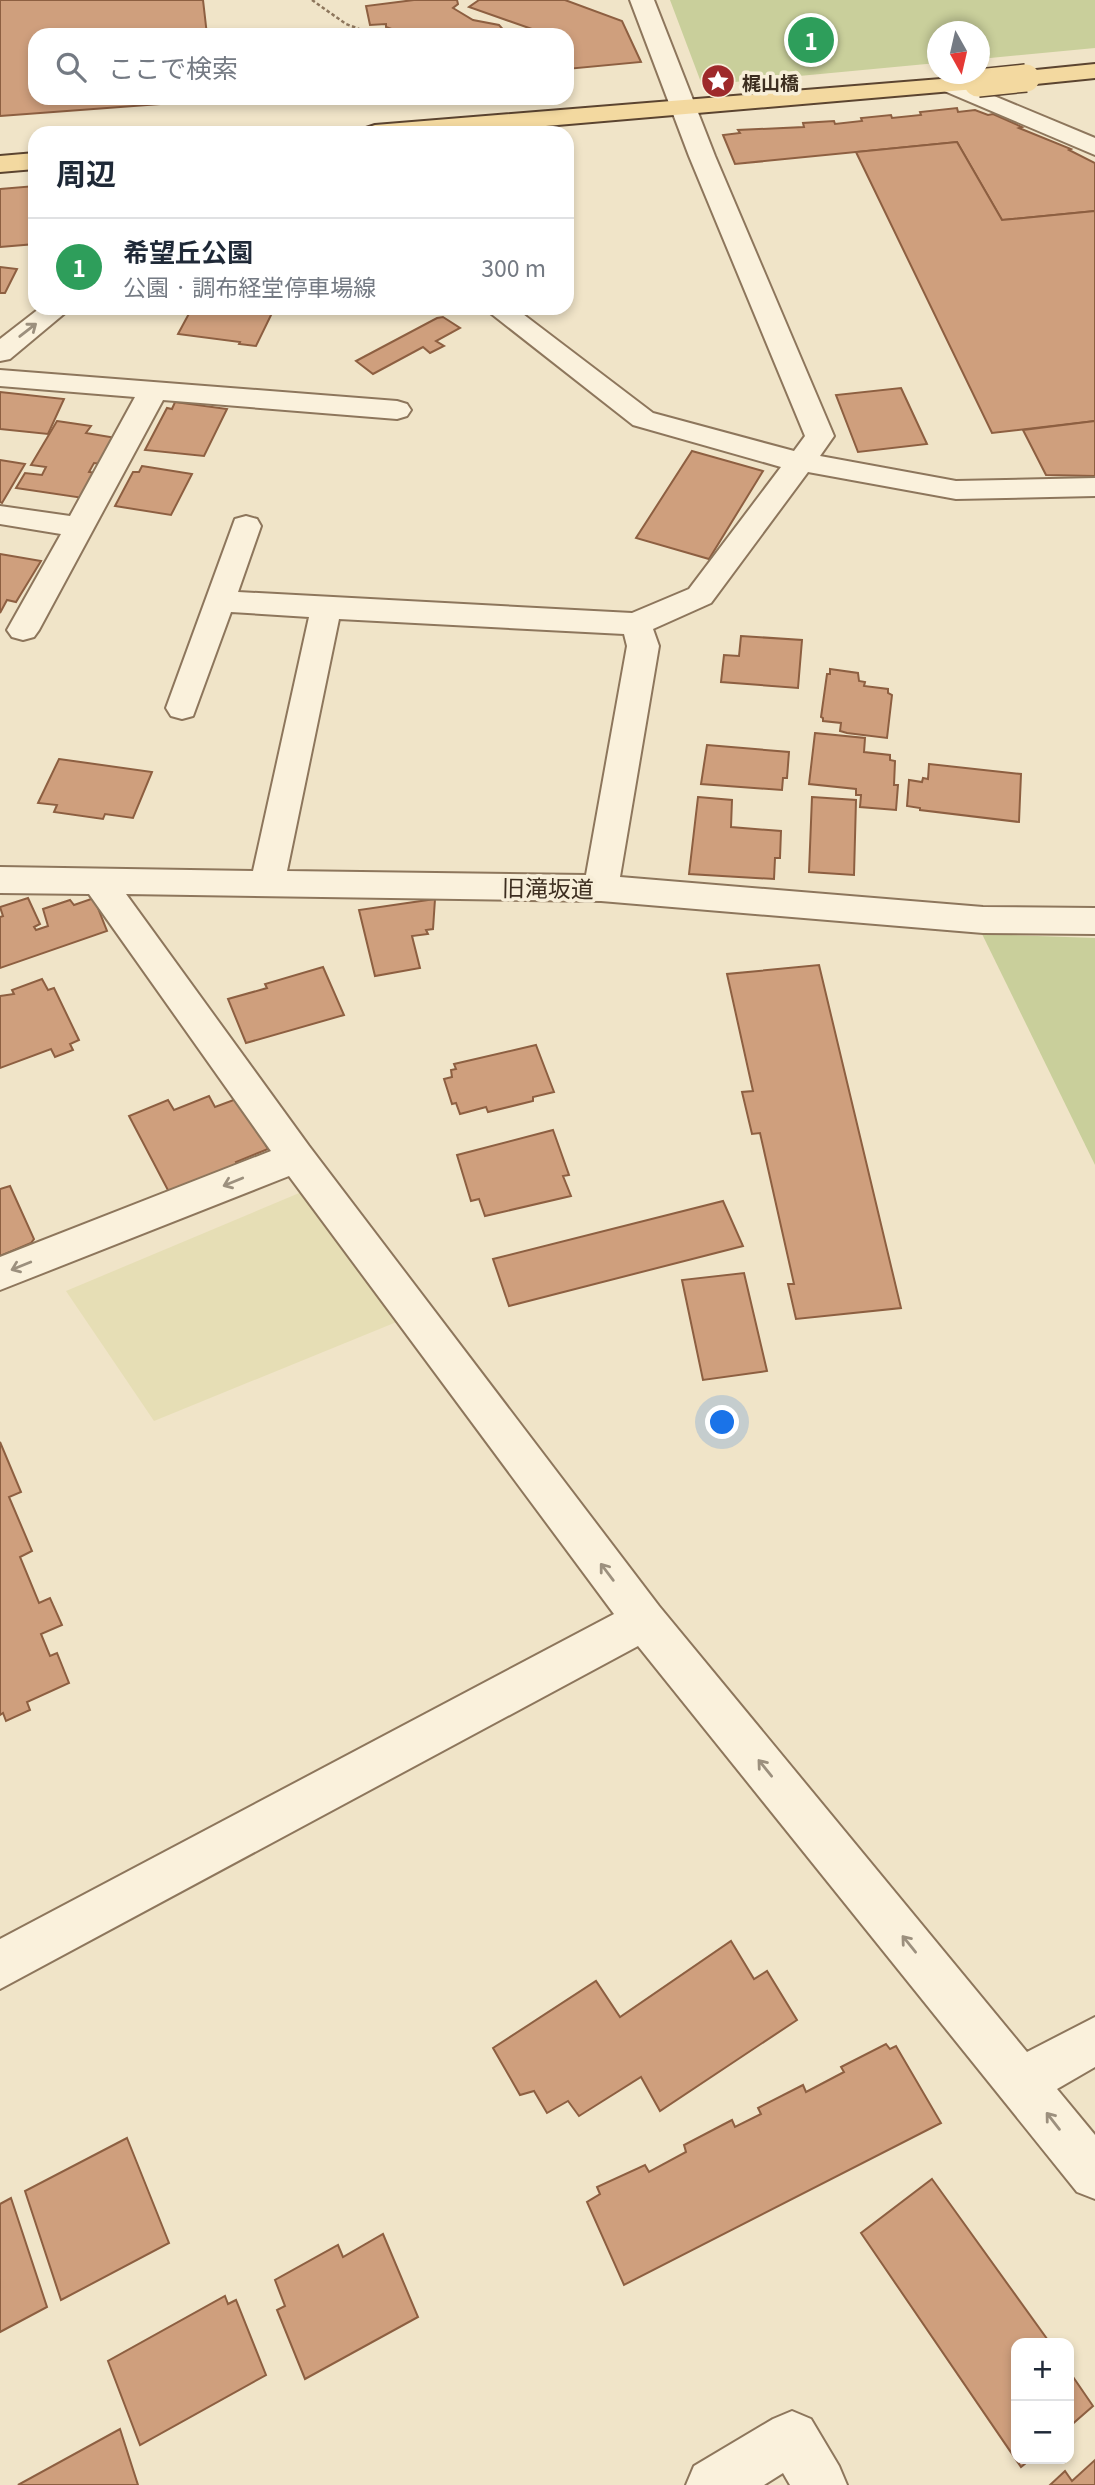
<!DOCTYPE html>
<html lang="ja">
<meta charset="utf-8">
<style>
body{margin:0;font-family:Georgia,"Noto Sans JP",serif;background:#f6f6f7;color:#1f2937}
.controls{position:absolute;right:21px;bottom:21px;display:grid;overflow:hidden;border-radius:14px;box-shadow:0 4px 10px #0003}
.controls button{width:63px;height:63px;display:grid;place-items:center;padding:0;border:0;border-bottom:2px solid #e0e1e3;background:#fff;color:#1f2937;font:35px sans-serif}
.compass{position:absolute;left:927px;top:21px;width:63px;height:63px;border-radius:50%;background:#fff;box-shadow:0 4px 10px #0003;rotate:172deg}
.you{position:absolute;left:723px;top:1423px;width:24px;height:24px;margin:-18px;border:5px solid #fff;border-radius:50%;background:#1a73e8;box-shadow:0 0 0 10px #1a73e833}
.badge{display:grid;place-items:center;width:46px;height:46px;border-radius:50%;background:#9e2a2b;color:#fff;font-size:23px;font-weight:700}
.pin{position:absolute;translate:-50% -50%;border:4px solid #fff;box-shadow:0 2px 7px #0006}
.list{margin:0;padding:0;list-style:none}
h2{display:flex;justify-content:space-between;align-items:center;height:91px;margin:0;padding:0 28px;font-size:30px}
h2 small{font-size:23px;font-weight:400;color:#747a83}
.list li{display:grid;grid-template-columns:46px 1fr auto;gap:21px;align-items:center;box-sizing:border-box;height:98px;padding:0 28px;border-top:2px solid #e0e1e3}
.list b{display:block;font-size:26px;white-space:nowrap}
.list p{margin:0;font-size:23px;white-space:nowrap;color:#747a83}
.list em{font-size:23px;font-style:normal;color:#747a83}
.icon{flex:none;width:38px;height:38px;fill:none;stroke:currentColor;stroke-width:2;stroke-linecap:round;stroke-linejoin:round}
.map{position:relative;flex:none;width:1095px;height:2485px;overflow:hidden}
.search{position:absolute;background:#fff;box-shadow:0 4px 10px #0003;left:28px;top:28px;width:546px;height:77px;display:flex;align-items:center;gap:18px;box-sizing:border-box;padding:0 24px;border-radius:21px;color:#747a83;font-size:26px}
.panel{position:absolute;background:#fff;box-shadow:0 4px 10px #0003;left:28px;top:126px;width:546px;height:189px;border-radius:21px}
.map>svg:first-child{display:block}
.farmland{fill:#e6deb5}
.green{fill:#c9cf9b}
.building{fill:#cf9f7d;stroke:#8d5f41;stroke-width:2}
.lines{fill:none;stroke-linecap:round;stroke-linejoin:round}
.minor-casing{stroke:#8d765c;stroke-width:4}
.major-casing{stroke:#5b4430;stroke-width:4}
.path{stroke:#8d765c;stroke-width:2.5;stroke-dasharray:3.5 2.5;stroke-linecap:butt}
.minor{fill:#faf1dc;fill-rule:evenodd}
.major{fill:#f3d9a0;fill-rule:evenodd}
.major-bridge-casing{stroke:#5b4430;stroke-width:30;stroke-linecap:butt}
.major-bridge{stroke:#f3d9a0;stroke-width:27}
.oneway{stroke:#9c907e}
.labels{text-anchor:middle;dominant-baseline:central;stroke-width:7;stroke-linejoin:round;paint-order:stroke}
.far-poi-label{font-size:19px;font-weight:bold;fill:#3d2e20;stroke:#f7eed8;text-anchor:start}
.street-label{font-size:23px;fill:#3d2e20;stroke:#f7eed8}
</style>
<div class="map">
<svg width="1095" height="2485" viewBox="0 0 1095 2485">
<rect width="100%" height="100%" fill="#f0e4c8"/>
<polygon class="farmland" points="304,1191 399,1321 154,1421 66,1291"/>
<g class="green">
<polygon points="670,0 1095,0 1095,48 980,59 979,32 937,32 937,63 702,85"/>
<polygon points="982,934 1095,938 1095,1165"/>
</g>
<g class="building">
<polygon points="0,0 203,0 207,35 35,35 35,98 214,100 0,116"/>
<polygon points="414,0 457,0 458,4 453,8 473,20 499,25 508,35 408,35 386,27 386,24 370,25 366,6"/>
<polygon points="479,0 565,0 622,21 641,62 567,69 567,35 549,35 469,7"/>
<polygon points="957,108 958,112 975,110 988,115 993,114 1022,127 1019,128 1071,149 1069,150 1095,163 1095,211 1002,220 957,142 735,164 723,135 740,133 738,130 804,127 803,123 834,121 835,124 862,121 861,118 891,115 892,118 921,115 920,112"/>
<polygon points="957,142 1002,220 1095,211 1095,421 992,433 856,152"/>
<polygon points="35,186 35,244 0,247 0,189"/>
<polygon points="0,267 17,269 5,293 0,293"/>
<polygon points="192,308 231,308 272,313 256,346 239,344 240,342 178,334"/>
<polygon points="443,317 460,328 436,341 444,346 430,353 423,347 373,374 356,361 437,318"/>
<polygon points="901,388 927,444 858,452 836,395"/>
<polygon points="0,392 64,399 48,434 0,429"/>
<polygon points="175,402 227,409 204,456 145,450 167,408 172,409"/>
<polygon points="57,421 91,426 86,433 116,438 102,464 94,463 89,472 97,473 83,498 16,488 25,473 42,475 46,467 31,465"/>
<polygon points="1095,421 1095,476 1046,475 1023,430"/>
<polygon points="692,451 763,471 709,559 636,538"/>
<polygon points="0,460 25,464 2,503 0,502"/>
<polygon points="142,466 192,474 171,515 115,506 133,472 139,472"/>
<polygon points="0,554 41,561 16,602 7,600 0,613"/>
<polygon points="741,636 802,640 798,688 721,682 724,655 739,656"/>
<polygon points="830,669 858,673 859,681 865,682 864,686 888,689 888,693 892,695 887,738 847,733 840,731 841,723 823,721 823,718 821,717 827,674 830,674"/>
<polygon points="815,733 865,738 864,752 890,755 890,760 895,761 894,785 898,785 896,810 860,807 861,795 856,795 856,789 809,784"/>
<polygon points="707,745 789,752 787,778 783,778 782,790 701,784"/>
<polygon points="59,759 152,772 133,818 105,814 103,819 54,812 57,805 38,803"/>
<polygon points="929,764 1021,774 1019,822 920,810 920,808 907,806 909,780 922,782 923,778 928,779"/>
<polygon points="698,797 732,800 731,827 781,831 780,858 775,858 774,879 689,874"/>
<polygon points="812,797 856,800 854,875 809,872"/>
<polygon points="28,898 40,924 34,927 36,930 48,926 43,909 70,900 74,905 94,898 107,931 0,968 0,917 3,916 0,907"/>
<polygon points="435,899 433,929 426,930 428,934 412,936 420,968 375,976 359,910"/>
<polygon points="819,965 901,1308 796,1319 788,1284 794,1284 760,1133 752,1134 742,1092 753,1091 727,974"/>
<polygon points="323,967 344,1015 246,1043 228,999 267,988 265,984"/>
<polygon points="42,979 48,990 54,988 79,1040 70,1044 73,1050 55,1057 51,1049 0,1068 0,996 14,994 12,990"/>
<polygon points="536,1045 554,1092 533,1097 533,1101 488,1112 486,1107 460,1114 456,1103 452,1104 444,1079 452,1077 451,1070 456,1069 454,1064"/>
<polygon points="209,1096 215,1107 239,1098 268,1149 236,1162 238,1166 170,1194 129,1116 168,1100 174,1110"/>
<polygon points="553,1130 569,1175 563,1176 571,1196 485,1216 479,1199 471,1201 457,1155"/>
<polygon points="10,1186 34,1239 31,1243 0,1256 0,1189"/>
<polygon points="723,1201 743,1246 509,1306 493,1259"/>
<polygon points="744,1273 767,1371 703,1380 682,1280"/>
<polygon points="0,1442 21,1492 9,1497 32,1551 20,1557 39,1603 50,1598 62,1625 41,1634 50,1656 57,1653 69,1683 27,1702 30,1710 6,1721 3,1713 0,1715"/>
<polygon points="731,1941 754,1979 767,1971 797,2020 660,2111 641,2077 579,2116 568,2101 547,2113 534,2091 520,2095 493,2048 596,1981 620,2017"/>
<polygon points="886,2044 890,2049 896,2046 941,2123 624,2285 587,2202 600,2194 597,2187 645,2165 649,2172 686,2152 684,2145 732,2120 735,2127 761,2114 758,2108 803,2085 806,2092 844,2072 841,2067"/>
<polygon points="127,2138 169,2243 61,2300 25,2191"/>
<polygon points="932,2179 1050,2343 1016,2343 1016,2459 1031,2459 1021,2467 861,2233"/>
<polygon points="11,2198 47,2307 0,2332 0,2204"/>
<polygon points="383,2234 418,2317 305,2379 277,2310 285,2306 275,2280 338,2245 343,2257"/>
<polygon points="225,2296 228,2304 236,2300 266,2375 140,2445 108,2361"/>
<polygon points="1069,2371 1093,2406 1069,2427"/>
<polygon points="120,2429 138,2485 18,2485"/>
<polygon points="1095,2460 1095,2485 1050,2485 1065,2471 1072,2481"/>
</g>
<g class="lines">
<g class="minor-casing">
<g id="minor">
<path d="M 630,0 L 654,0 L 715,156 L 834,436 L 820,456 L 956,481 L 1095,478 L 1095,496 L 956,499 L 808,472 L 711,603 L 653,629 L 659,646 L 620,877 L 983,907 L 1095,908 L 1095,934 L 983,933 L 601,901 L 126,894 L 309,1146 L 659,1606 L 1027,2052 L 1095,2017 L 1095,2067 L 1057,2089 L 1095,2135 L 1095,2199 L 1077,2192 L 638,1646 L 0,1989 L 0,1939 L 614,1614 L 289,1176 L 0,1290 L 0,1257 L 271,1151 L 89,894 L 0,893 L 0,867 L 253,871 L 309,617 L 231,612 L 193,716 L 182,719 L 171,716 L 166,708 L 235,519 L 246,516 L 257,519 L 261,526 L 238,592 L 632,613 L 689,589 L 781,467 L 633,425 L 484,308 L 515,308 L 653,413 L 794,451 L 805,436 L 689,156 ZM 339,619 L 624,634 L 627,646 L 586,875 L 287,871 Z"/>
<polygon points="951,78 1095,138 1095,155 942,90 939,85 942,80"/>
<polygon points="40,308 71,308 10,359 0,361 0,339"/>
<polygon points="0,370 397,401 407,404 411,410 407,416 397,419 163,400 39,630 34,637 23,640 12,637 7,630 61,534 0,524 0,506 70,516 135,397 0,386"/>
<polygon points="792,2411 811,2419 839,2466 847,2485 790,2485 783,2473 764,2485 686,2485 694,2466 773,2419"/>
</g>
</g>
<g class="major-casing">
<g id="major">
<polygon points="1095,64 1095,78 1026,85 1017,83 1014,78 1017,73 1026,71"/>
<polygon points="978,76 987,78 990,83 987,88 465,133 362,133 366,128 375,125"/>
<polygon points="35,153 35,169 0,172 0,156"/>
</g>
</g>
<polyline class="path" points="312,0 346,24 375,35"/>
<use href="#minor" class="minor"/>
<use href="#major" class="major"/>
<g class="major-bridge-casing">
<polyline id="major-bridge" points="978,83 1026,78"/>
</g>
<use href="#major-bridge" class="major-bridge"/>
</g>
<defs><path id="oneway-shaft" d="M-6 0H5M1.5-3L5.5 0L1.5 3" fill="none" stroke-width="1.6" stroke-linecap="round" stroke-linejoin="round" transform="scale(1.75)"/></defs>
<g class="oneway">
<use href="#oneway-shaft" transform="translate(28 330) rotate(-38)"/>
<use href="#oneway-shaft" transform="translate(233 1182) rotate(158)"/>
<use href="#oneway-shaft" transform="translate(21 1266) rotate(158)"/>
<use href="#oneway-shaft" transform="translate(607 1572) rotate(-127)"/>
<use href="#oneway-shaft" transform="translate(765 1768) rotate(-129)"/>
<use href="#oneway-shaft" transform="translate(909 1944) rotate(-129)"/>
<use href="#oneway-shaft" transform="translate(1053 2121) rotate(-128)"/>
</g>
<defs>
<g id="sight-disc" transform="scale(1.75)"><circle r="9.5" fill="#9e2a2b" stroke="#f7eed8"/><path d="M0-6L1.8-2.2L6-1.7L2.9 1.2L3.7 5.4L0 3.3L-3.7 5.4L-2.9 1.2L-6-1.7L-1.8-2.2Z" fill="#fff"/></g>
</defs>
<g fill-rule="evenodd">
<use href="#sight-disc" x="718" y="81"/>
</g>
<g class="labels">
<g class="far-poi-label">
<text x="742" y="81">梶山橋</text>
</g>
<g class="street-label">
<text transform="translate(548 887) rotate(1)">旧滝坂道</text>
</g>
</g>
</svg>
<div class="controls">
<button>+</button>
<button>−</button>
</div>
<svg class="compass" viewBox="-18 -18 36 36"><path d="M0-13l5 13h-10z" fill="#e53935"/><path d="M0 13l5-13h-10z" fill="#747a83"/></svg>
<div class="you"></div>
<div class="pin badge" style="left:811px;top:40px;background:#2e9e5b">1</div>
<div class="search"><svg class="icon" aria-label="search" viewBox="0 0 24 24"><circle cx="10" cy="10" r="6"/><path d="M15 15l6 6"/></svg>ここで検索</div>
<section class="panel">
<h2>周辺<small></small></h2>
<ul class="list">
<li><span class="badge" style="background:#2e9e5b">1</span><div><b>希望丘公園</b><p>公園 · 調布経堂停車場線</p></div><em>300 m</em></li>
</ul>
</section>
</div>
